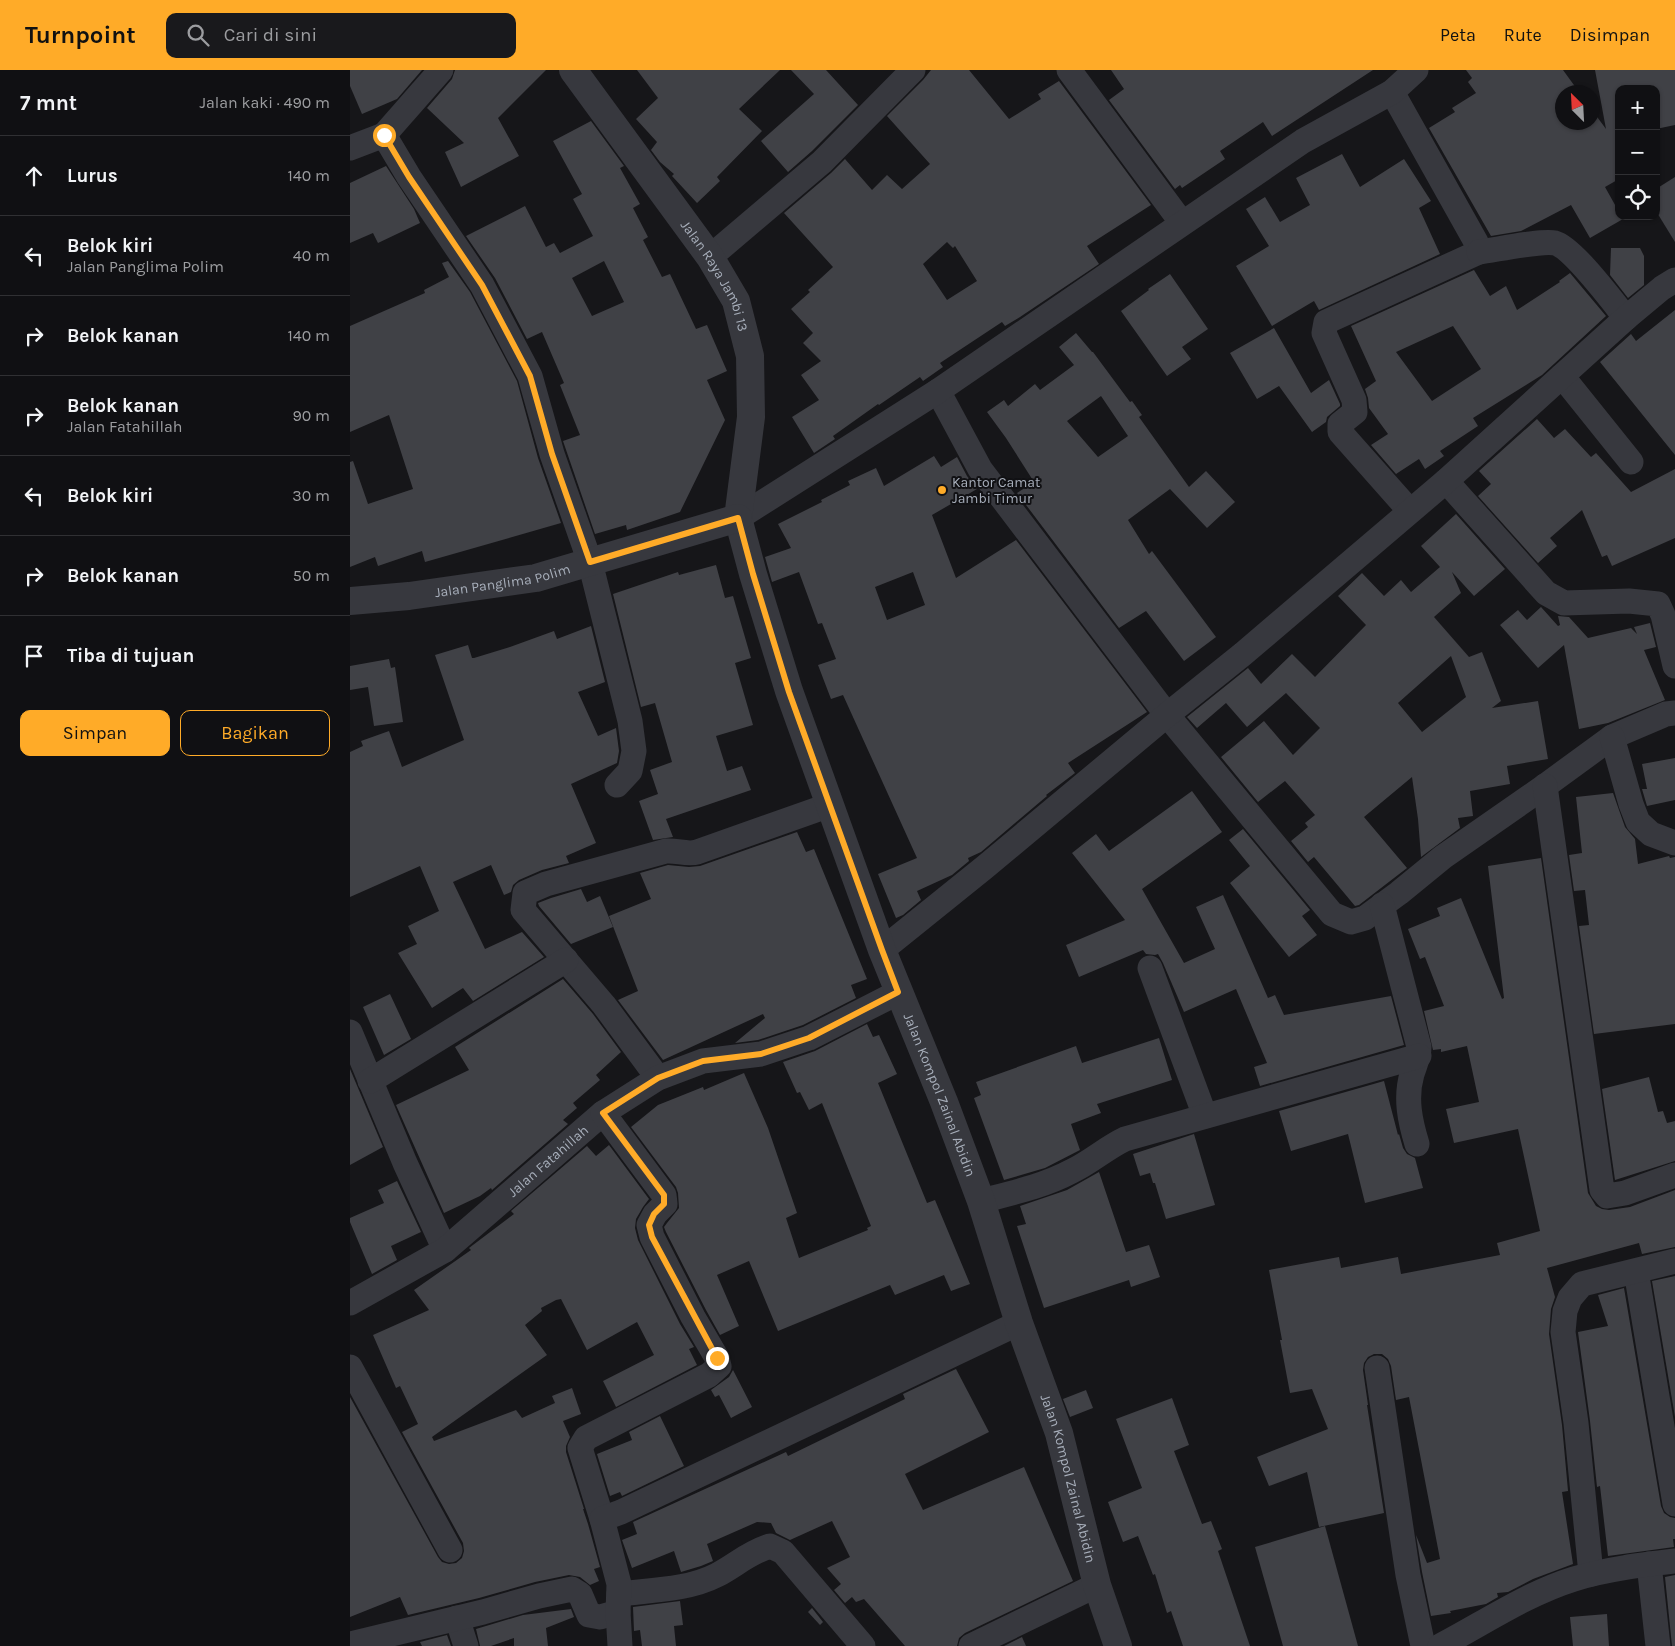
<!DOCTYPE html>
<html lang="id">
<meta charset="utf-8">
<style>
body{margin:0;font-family:Karla,sans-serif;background:#19191c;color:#f1f3f6}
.controls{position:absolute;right:15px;top:15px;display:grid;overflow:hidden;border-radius:10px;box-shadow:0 1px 4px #0004}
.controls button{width:45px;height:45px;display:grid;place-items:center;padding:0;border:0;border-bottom:1px solid #303033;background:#101013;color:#f1f3f6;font:25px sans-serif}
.compass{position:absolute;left:1205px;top:15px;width:45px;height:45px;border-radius:50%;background:#101013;box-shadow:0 1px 4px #0004;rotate:336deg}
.stop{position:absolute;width:15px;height:15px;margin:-11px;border:4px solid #ffab28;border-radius:50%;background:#fff}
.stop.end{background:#ffab28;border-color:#fff;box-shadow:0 1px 5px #0008}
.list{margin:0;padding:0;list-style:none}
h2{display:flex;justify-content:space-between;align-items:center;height:65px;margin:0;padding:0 20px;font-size:21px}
h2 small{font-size:16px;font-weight:400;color:#9c9da0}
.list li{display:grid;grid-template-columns:32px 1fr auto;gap:15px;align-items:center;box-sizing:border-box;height:80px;padding:0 20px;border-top:1px solid #303033}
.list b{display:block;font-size:19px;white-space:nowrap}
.list p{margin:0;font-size:16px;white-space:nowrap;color:#9c9da0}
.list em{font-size:16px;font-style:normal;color:#9c9da0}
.actions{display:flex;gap:10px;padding:15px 20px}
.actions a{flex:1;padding:11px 0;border:1px solid #ffab28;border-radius:10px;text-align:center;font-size:18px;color:#ffab28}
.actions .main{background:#ffab28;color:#111}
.icon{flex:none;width:28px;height:28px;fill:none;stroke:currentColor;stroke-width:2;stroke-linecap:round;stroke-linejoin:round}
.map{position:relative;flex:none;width:1325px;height:1576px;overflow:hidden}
header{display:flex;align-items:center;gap:30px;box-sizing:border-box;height:70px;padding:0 25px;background:#ffab28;color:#111}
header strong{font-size:24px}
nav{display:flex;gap:28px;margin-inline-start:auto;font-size:18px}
.search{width:350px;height:45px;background:#19191c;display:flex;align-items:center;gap:12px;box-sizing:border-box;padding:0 18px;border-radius:10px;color:#9c9da0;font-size:19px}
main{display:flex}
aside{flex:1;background:#101013}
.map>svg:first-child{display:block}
.building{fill:#404146;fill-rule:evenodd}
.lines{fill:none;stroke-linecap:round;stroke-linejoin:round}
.minor{stroke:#37383e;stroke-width:25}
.tertiary{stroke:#37383e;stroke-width:28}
.route{stroke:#ffab28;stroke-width:6}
.poi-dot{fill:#ffab28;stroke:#111114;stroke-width:2}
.labels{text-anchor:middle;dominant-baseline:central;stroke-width:4;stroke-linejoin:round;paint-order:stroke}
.street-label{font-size:14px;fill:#a7aeba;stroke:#111114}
.poi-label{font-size:14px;fill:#a7aeba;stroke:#111114;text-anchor:start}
</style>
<header>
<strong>Turnpoint</strong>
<div class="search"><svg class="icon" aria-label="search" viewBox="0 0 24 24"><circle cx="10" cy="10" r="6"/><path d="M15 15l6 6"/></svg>Cari di sini</div>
<nav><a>Peta</a><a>Rute</a><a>Disimpan</a></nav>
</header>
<main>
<aside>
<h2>7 mnt<small>Jalan kaki · 490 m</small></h2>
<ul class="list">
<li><svg class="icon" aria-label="ahead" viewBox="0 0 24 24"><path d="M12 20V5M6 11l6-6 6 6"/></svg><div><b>Lurus</b></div><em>140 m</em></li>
<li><svg class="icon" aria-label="left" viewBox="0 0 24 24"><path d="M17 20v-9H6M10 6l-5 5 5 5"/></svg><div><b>Belok kiri</b><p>Jalan Panglima Polim</p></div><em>40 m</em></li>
<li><svg class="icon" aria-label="right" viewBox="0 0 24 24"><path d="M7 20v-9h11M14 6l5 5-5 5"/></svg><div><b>Belok kanan</b></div><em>140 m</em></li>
<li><svg class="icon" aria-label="right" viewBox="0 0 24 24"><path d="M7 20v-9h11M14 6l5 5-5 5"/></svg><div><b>Belok kanan</b><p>Jalan Fatahillah</p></div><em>90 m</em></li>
<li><svg class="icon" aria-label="left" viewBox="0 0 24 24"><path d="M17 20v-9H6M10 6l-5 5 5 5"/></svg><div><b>Belok kiri</b></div><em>30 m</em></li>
<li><svg class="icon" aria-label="right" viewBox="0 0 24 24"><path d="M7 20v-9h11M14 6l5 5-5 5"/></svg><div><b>Belok kanan</b></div><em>50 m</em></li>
<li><svg class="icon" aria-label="arrive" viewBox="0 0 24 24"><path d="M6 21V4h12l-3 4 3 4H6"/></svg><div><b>Tiba di tujuan</b></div></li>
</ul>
<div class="actions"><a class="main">Simpan</a><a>Bagikan</a></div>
</aside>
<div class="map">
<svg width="1325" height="1576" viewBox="0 0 1325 1576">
<rect width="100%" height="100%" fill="#161619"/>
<g class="building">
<polygon points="0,0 72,0 47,29 12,44 0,16"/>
<polygon points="105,0 196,0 148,48 169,86 111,117 95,82 114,73 77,38 102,9"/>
<polygon points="287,0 430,0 389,39 412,61 367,107 370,111 347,133 322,106 324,104 310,92 301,80 307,72 286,49 308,28"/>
<polygon points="441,0 476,0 508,35 462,81 438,102 411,71 464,24"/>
<path d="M 581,0 L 619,0 L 659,49 L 691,29 L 688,24 L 709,11 L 801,135 L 737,176 L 749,194 L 670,247 L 655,256 L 652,252 L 590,293 L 593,297 L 573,311 L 570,307 L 529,335 L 528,334 L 483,366 L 485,369 L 464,383 L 442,347 L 469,330 L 451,305 L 471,291 L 453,273 L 463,263 L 441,239 L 460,222 L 458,220 L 483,197 L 434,143 L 481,103 L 495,89 L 522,120 L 537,105 L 552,119 L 580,94 L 537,46 L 573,10 ZM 597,172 L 603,178 L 605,176 L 627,211 L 597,230 L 573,194 Z"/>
<polygon points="761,0 1023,0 922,66 913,52 870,81 875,89 832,118 830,115 825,119 759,30 774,19"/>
<polygon points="1116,0 1213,0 1229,22 1212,22 1212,52 1242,52 1242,40 1256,59 1245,0 1325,0 1325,55 1306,59 1306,19 1269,19 1269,74 1267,74 1269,76 1269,109 1255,117 1269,142 1269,146 1271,146 1273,149 1240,168 1221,135 1171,161 1141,166 1079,58 1105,42 1102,38 1126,23 1118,12 1122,8"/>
<path d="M 241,51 L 274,96 L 270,98 L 290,134 L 283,138 L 298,167 L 293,170 L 312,207 L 320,204 L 346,259 L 357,255 L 377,301 L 357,310 L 375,350 L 330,442 L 277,460 L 276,455 L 245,464 L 213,371 L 230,365 L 210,315 L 214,313 L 192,262 L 177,269 L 145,208 L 116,166 L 175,136 L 196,177 L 204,173 L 210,183 L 243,166 L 223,129 L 232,124 L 203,71 ZM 254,191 L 274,232 L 242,246 L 222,208 Z"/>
<polygon points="992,84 1010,117 1054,89 1081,131 1069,138 1090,184 969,240 964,231 922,256 886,196 919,176 896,139 915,127 930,152 960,135 946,108"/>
<polygon points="36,96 64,139 70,153 28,173 23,163 0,173 0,113"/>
<polygon points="1325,107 1325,172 1306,141 1306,119"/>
<polygon points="1261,178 1290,178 1294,186 1294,215 1278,228 1260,205"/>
<polygon points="98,191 120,222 167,311 188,388 211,453 75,492 72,481 28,496 25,487 0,497 0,392 3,391 18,434 63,419 39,345 0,362 0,256 75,223 74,220 99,207 92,193"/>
<path d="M 1124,200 L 1140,226 L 1156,216 L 1167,240 L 1210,212 L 1209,211 L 1220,203 L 1256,246 L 1192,305 L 1123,348 L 1128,356 L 1090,381 L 1094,386 L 1075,399 L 1069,389 L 1046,404 L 1021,375 L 1038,364 L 1019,338 L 1018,328 L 1015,319 L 1026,311 L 1001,256 ZM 1103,256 L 1131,299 L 1082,331 L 1046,282 Z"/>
<polygon points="820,204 858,259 832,277 841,289 817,306 771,241 799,220 798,219"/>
<polygon points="1325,240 1325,385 1250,292 1281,264 1286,271"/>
<polygon points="924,258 961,323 979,310 990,334 990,336 977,347 976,352 962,362 929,316 907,329 880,283"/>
<path d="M 726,263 L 742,282 L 743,282 L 780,332 L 782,331 L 792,345 L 789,347 L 839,417 L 856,401 L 885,432 L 857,458 L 820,419 L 778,450 L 799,484 L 802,481 L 866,567 L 834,591 L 796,541 L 769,558 L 667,423 L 684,412 L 656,368 L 637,342 L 654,330 L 658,336 L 685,314 L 690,320 L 724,295 L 709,277 ZM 751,326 L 778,366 L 748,387 L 717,351 Z"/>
<polygon points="1187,349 1204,368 1215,359 1241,387 1246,383 1281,422 1325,399 1325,468 1262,496 1257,485 1252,487 1232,440 1200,468 1207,476 1188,493 1128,426 1141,414 1129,401"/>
<path d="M 584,386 L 591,397 L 607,387 L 617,406 L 627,419 L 582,445 L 606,508 L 666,470 L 797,642 L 718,693 L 725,703 L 696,725 L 697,726 L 631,782 L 618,788 L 619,791 L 602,805 L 567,821 L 571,830 L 553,845 L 546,848 L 528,804 L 567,788 L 493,625 L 481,629 L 468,595 L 486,589 L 472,553 L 468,554 L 449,502 L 422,512 L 415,487 L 441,478 L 428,454 L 472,432 L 471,430 L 500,415 L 498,411 L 526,398 L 534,416 ZM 563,502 L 575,535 L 537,550 L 525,517 Z"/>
<path d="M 1106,444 L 1155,499 L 1124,526 L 1102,502 L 1111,523 L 1084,547 L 1119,587 L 1132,582 L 1151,631 L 1142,638 L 1188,631 L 1198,689 L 1157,696 L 1160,714 L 1120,721 L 1123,746 L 1108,748 L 1110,758 L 1071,787 L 1068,749 L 1062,707 L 1014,747 L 1057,798 L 1009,835 L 1005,836 L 964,787 L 958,792 L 941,771 L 958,757 L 955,753 L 965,745 L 935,711 L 908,732 L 871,687 L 914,651 L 943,685 L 970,658 L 936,623 L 897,657 L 876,633 L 847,658 L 837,647 L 898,598 L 911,614 L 942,584 L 965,607 L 1016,555 L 988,526 L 1012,503 L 1034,526 L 1051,510 L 1061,522 L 1090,497 L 1071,476 ZM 1101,586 L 1116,627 L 1072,662 L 1048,633 Z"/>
<polygon points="366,495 375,528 383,526 401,588 385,593 403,655 366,666 377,701 392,696 401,720 316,749 323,767 303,770 289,731 308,724 300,700 322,692 305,633 291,637 263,524 328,502 329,505"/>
<polygon points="1191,537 1208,556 1210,555 1208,546 1219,547 1238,568 1281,558 1287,564 1284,557 1300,553 1306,577 1294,580 1315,630 1258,653 1229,659 1214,575 1188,598 1150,555 1168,540 1177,550"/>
<polygon points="241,556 255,612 228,622 248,666 266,658 269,681 267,693 221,714 246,773 216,786 219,793 192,800 169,810 163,815 161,822 154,825 141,795 103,812 135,879 172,862 194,887 123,931 113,918 82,938 48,883 67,874 58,856 89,841 70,796 0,827 0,682 13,676 11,671 39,661 52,697 114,670 85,585 118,575 122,588 124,588 160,577 204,561 207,569"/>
<polygon points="39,589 41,598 45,597 53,652 24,656 18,617 0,620 0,596"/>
<polygon points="1325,688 1325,730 1297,736 1292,719 1297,719 1292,694"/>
<polygon points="842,721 872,762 792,819 834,893 865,879 846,837 873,825 918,928 925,925 934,945 1041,926 1054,975 910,1016 904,997 917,993 886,919 834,942 813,893 808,884 805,885 796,884 793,880 729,907 716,875 775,850 722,783 746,764 759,781"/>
<polygon points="1263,723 1275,757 1285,769 1288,794 1319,786 1320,788 1325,787 1325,954 1244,964 1229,856 1239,855 1235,820 1224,821 1219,785 1232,783 1226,727"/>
<polygon points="893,759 960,840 952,846 967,865 939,887 880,813 900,796 879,770"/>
<polygon points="447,762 456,782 464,779 517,909 501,915 506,928 453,955 408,970 385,973 415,948 413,944 313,990 268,930 288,921 259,846 301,829 290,803 318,795 339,797 350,796"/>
<polygon points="1191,788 1238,1123 1246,1136 1252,1139 1259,1140 1280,1137 1325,1120 1325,1177 1292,1184 1289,1173 1197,1198 1205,1227 1201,1239 1199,1264 1212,1355 1218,1421 1212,1422 1223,1494 1183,1509 1158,1522 1147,1523 1148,1527 1136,1534 1100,1541 1101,1543 1081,1546 1072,1502 1066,1465 1077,1493 1090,1489 1059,1327 1046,1330 1041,1296 1038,1289 1032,1284 1024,1284 1018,1287 1014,1293 1013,1300 1018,1335 1017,1335 1034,1443 969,1457 957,1402 919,1416 907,1387 978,1359 962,1319 940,1323 930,1270 932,1270 919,1200 989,1187 991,1198 1048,1187 1051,1204 1150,1185 1147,1173 1190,1161 1168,1059 1104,1073 1096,1039 1129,1032 1117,976 1091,982 1091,979 1083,980 1074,941 1094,936 1075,887 1070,889 1058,859 1090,846 1087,838 1111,828 1152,929 1154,928 1138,796"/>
<polygon points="231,819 237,832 250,826 263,857 221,874 189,836 188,833 201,828"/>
<polygon points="213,909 243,944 271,982 246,1005 250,1010 223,1033 227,1038 213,1050 218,1054 142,1120 141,1118 130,1126 94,1143 46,1035 119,1000 105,977"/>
<polygon points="40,924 61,969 34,985 13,937"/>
<polygon points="517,954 523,967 529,965 547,1004 528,1013 577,1133 585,1130 620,1214 601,1221 594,1205 545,1225 540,1215 428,1261 399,1191 367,1205 389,1256 370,1265 356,1240 316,1162 314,1157 317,1153 329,1138 328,1123 326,1117 281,1057 308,1035 353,1017 354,1020 394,1003 418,1058 447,1143 436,1148 449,1188 518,1160 517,1158 521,1156 472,1033 459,1040 450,1022 447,1023 433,992 465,981"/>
<polygon points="809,968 822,1010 747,1034 751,1043 721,1054 730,1080 695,1098 654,1110 624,1028 631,1025 626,1012 726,976 732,993"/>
<polygon points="0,999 33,1077 0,1095"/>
<polygon points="1299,1007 1308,1042 1313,1041 1317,1053 1325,1051 1325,1091 1265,1110 1252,1019"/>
<polygon points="1034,1011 1048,1065 1049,1064 1053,1078 1057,1084 1065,1088 1073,1118 1015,1133 998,1064 941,1081 929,1041"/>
<polygon points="844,1064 865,1135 816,1149 805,1113 803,1113 800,1103 790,1106 783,1084"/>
<polygon points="259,1075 299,1129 293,1137 286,1149 285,1158 288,1170 330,1254 344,1277 339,1279 347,1295 266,1337 253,1311 304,1285 287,1252 237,1280 211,1229 206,1230 191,1238 192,1241 175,1255 197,1285 82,1367 84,1371 166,1340 172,1348 205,1333 202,1326 222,1318 231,1344 213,1351 220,1367 216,1376 216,1382 234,1439 233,1439 238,1454 250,1497 244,1499 249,1511 240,1515 230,1507 219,1505 185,1512 129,1528 58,1545 50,1527 0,1547 0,1327 88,1487 92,1492 99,1494 106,1493 112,1488 114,1481 113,1473 52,1362 68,1354 50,1316 46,1318 23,1265 79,1240 64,1220 121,1180 119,1178 164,1144 161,1141 237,1076 246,1086"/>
<polygon points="749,1102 776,1182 799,1175 810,1207 781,1217 779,1210 694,1238 667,1156 676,1154 670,1136 717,1120"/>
<polygon points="47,1111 71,1162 41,1176 47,1190 22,1204 0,1152 0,1148 34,1133 28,1120"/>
<polygon points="1325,1206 1325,1347 1302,1211"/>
<polygon points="1274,1218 1311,1436 1314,1443 1320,1447 1325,1448 1325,1469 1323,1469 1324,1477 1258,1486 1250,1416 1247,1417 1240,1351 1228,1262 1258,1256 1248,1225"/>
<polygon points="606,1299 639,1362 555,1404 573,1440 674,1397 723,1511 615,1563 609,1568 607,1576 555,1576 514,1529 506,1532 502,1527 495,1533 484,1520 491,1514 477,1498 500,1487 482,1451 440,1470 426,1463 421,1453 407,1452 357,1474 363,1491 351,1496 331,1502 324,1481 282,1498 272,1470 287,1464 283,1452 436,1382 438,1386 555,1329 553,1324"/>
<polygon points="383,1300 402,1337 381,1348 369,1325 365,1327 361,1320 379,1307"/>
<polygon points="736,1320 743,1338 720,1347 713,1329"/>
<polygon points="822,1328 839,1375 824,1381 852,1454 861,1451 872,1479 868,1481 900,1576 833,1576 821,1541 817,1543 805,1504 803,1505 788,1466 773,1472 758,1432 792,1418 766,1349"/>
<polygon points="310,1346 334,1396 272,1426 270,1422 260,1426 247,1384 282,1370 279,1362"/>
<polygon points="975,1456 1008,1576 933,1576 905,1477"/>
<polygon points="1325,1505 1325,1576 1322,1576 1315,1507"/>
<polygon points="330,1531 333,1555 324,1556 326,1576 292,1576 290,1560 284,1561 283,1537"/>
<polygon points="462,1538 473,1552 470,1555 458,1542"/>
<polygon points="221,1539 224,1547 196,1558 198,1576 164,1576 164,1568 141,1576 130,1576 126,1559 173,1545"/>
<polygon points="1257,1544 1259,1576 1223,1576 1220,1547"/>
<polygon points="97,1565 101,1576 72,1576 70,1572"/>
<polygon points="672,1567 676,1576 654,1576"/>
</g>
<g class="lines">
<g class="minor">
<polyline points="719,0 832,153"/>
<polyline points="1042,22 1126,172 1129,182 976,252 974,263 1004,330 1005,342 990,354 990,362 1060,441"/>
<polyline points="34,65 91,0"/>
<polyline points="0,78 34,65 59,107 132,215 180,306 202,384 240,492 280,651 284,681 280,701 267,715"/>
<path d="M 1129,182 C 1145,180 1192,170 1205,173 C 1223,178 1263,232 1276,248"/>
<polyline points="360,187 472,92 563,0"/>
<polyline points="1212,306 1281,392"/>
<polyline points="588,321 630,399 817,645 982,844 1001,852 1015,848 1049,823 1093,787 1195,716 1262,667 1316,644 1325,643"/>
<polyline points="1096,411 1196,523 1214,533 1279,531 1308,534 1313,545 1325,596"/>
<polyline points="388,448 588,321 953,71 1042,22 1066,0"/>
<polyline points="1262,667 1281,734 1288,752 1301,764 1325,773"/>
<polyline points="1195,716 1252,1120 1257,1126 1275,1123 1325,1105"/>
<path d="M 1032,835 L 1069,977 C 1069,987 1065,994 1062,1004 C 1055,1028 1060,1051 1067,1074"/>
<polyline points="532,880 635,797 817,645 893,584 1096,411 1276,248 1312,218 1325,210"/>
<polyline points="800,898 855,1046"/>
<polyline points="0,962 55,1093 95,1180"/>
<path d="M 308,1008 L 254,935 L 173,840 L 175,823 L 196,814 L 316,781 C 327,780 337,785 347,782 L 480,735"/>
<polyline points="20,1011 216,890"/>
<path d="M 631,1131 C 662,1123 694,1116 722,1101 C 741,1092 756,1078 775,1069 L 1069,986"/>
<polyline points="1286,1201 1325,1434"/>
<path id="s1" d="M 0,1233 L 95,1180 L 253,1043 L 308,1008 L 353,991 L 411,984 L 459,968 L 549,922"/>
<polyline points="0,1297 100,1480"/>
<polyline points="1027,1298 1058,1505 1073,1576"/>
<polyline points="252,1449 230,1378 236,1368 359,1305 369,1296 367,1288 343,1247 302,1167 299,1155 305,1144 315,1134 314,1125 253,1043"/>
<polyline points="1299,1494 1308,1576"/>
<polyline points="1241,1504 1226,1353 1213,1262 1215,1241 1220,1228 1232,1214 1325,1191"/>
<path d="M 269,1524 C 301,1520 338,1520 367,1505 C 386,1495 398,1483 420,1476 L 433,1482 L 513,1576"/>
<polyline points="107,1548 116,1576"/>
<polyline points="0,1574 133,1542 189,1526 222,1519 230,1524 239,1545 250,1547 268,1542"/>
<polyline points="270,1576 268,1542 269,1514 252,1449 271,1442 669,1253"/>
<polyline points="621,1576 747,1515"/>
<path d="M 1090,1576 C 1134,1553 1176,1524 1224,1509 C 1257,1499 1291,1495 1325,1491"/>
</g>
<g class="tertiary">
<path id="s2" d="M 223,0 L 360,187 L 386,231 L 400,286 L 401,347 L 388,448 L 403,504 L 439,621 L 532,880 L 594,1032 L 631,1131 L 669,1253 L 709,1363 L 747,1515 L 768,1576"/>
<path id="s3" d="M 0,531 L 59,526 L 186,508 L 388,448"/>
</g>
</g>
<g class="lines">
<polyline class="route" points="34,65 59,107 132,215 180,306 202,384 240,492 388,448 403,504 439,622 532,880 548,922 459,968 411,984 353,991 308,1008 253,1043 314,1125 314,1134 304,1144 299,1155 302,1167 367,1288"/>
</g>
<circle class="poi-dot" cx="592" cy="420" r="5"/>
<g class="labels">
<g class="street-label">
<text stroke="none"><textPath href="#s2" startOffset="251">Jalan Raya Jambi 13</textPath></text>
<text stroke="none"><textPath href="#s3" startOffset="154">Jalan Panglima Polim</textPath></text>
<text stroke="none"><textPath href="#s2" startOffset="1114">Jalan Kompol Zainal Abidin</textPath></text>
<text stroke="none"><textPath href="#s1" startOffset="245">Jalan Fatahillah</textPath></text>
<text stroke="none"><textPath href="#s2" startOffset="1519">Jalan Kompol Zainal Abidin</textPath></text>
</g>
<g class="poi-label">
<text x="602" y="412">Kantor Camat<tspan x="602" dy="16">Jambi Timur</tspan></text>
</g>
</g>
</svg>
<div class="controls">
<button>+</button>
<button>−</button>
<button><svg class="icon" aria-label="locate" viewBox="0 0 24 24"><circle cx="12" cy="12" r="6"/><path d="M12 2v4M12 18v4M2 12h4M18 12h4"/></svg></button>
</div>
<svg class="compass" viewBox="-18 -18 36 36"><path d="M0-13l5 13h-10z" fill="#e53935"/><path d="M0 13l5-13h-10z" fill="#9c9da0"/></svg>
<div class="stop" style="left:34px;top:65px"></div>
<div class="stop end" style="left:367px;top:1288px"></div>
</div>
</main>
